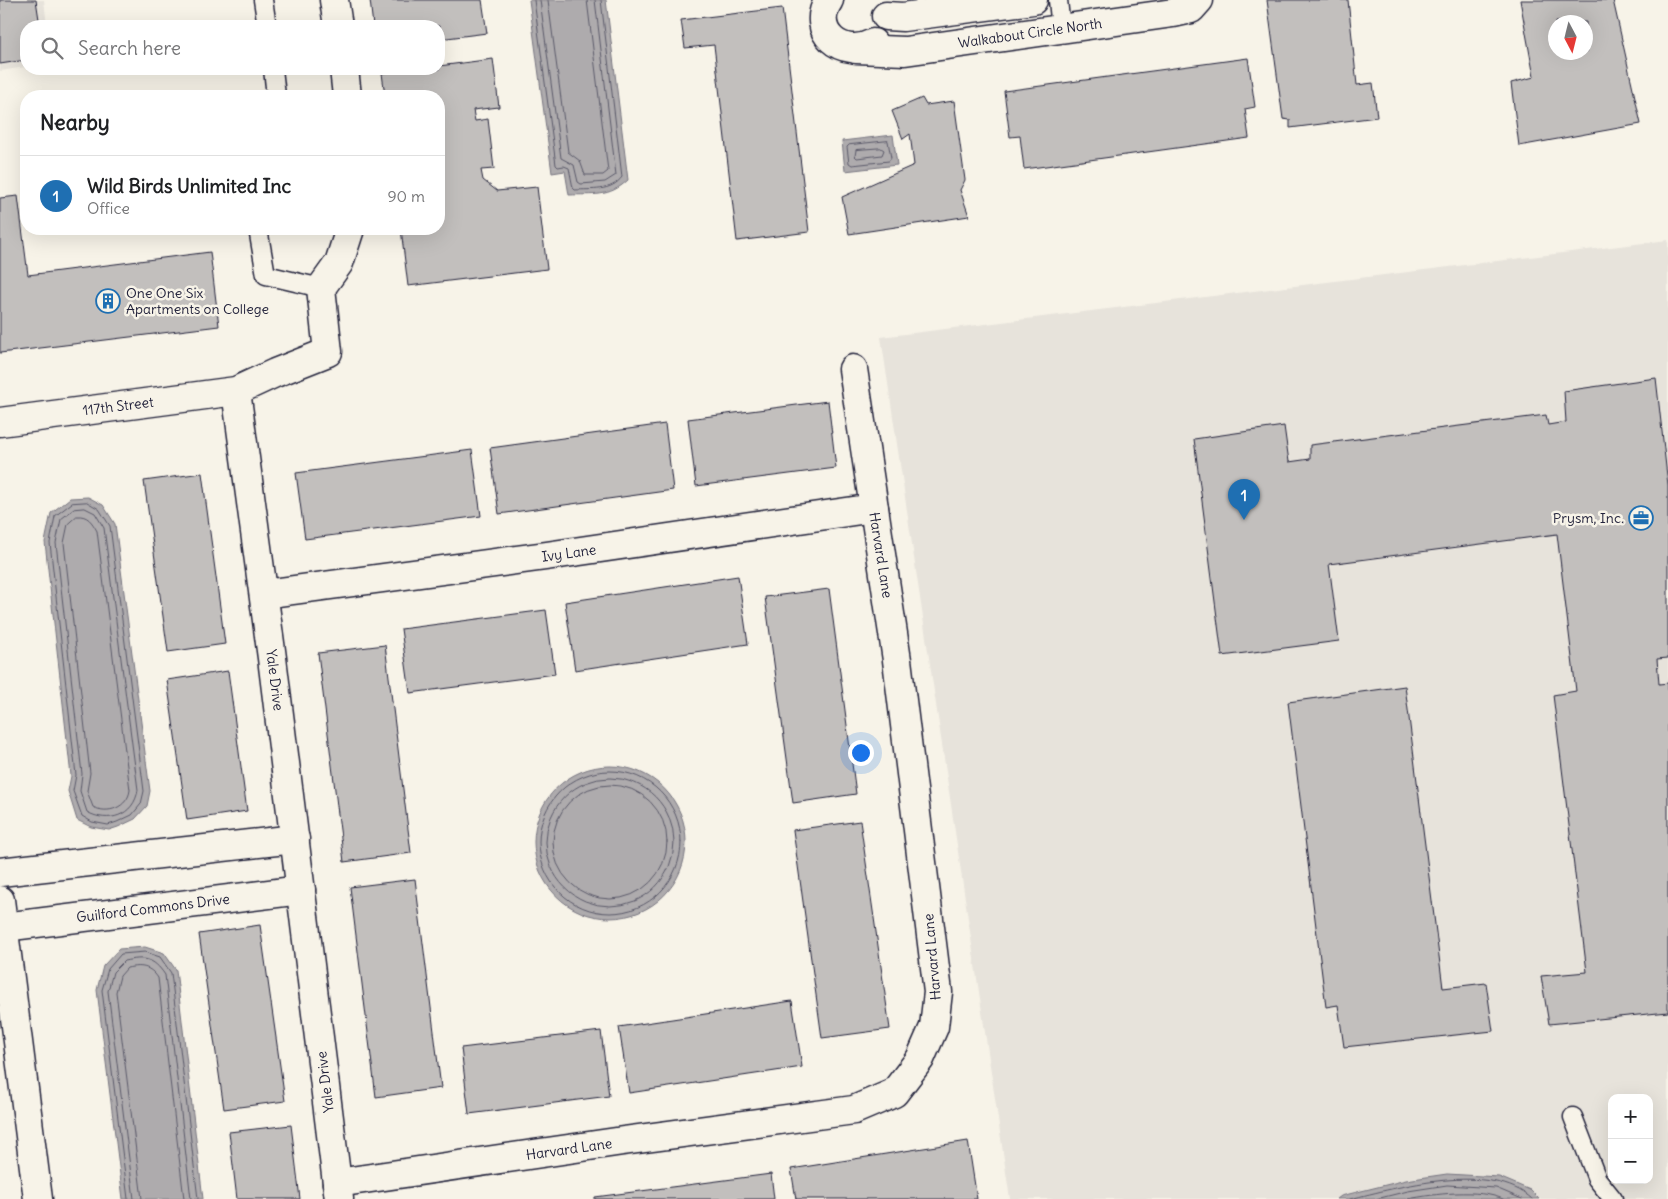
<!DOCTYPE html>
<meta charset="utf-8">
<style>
body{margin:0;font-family:Delius,sans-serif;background:#f6f6f6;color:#202124}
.controls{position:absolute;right:15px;bottom:15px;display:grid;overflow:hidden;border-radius:10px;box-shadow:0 5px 20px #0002}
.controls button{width:45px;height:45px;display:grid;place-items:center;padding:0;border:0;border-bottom:1px solid #e0e0e0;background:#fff;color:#202124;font:25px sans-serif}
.compass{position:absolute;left:1548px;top:15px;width:45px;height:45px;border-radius:50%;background:#fff;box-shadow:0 5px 20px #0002;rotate:173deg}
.you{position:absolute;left:860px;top:752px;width:18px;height:18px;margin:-12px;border:4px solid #fff;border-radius:50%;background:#1a73e8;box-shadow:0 0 0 8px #1a73e833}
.badge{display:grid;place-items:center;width:32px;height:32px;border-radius:50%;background:#1f6fb2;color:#fff;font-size:16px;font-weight:700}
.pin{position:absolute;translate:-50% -41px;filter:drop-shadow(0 1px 2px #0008)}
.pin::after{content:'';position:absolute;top:26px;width:18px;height:15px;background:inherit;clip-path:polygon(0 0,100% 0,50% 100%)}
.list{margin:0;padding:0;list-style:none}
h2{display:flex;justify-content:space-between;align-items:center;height:65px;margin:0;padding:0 20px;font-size:21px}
h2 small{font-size:16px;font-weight:400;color:#757577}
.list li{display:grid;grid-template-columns:32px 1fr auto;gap:15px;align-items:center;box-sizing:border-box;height:80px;padding:0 20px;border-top:1px solid #e0e0e0}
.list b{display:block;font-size:19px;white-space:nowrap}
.list p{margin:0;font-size:16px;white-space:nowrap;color:#757577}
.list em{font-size:16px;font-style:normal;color:#757577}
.icon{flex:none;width:28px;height:28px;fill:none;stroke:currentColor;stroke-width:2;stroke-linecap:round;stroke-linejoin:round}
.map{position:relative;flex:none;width:1668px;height:1199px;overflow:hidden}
.search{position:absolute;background:#fff;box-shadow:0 5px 20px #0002;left:20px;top:20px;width:425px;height:55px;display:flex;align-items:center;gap:12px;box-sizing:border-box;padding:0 18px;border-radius:20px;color:#757577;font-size:19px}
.panel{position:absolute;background:#fff;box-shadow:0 5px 20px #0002;left:20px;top:90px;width:425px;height:145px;border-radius:20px}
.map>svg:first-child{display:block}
.built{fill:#e7e3db;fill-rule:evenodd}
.water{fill:#aeabad;stroke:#76747f}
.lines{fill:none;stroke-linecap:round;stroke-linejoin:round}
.shore{stroke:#5a5969;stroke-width:1}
.building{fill:#c2bfbd;stroke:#22223b;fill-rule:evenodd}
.lane-casing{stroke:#22223b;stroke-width:21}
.street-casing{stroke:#22223b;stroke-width:31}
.secondary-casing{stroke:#22223b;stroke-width:31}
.lane{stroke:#f7f3e8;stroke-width:18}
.street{stroke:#f7f3e8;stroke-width:28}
.secondary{stroke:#f7f3e8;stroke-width:28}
.labels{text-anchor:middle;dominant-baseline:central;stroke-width:5;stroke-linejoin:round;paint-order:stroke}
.street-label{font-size:14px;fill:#22223b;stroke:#f7f3e8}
.poi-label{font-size:14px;fill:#22223b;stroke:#f7f3e8;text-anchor:start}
</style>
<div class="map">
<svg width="1668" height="1199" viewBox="0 0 1668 1199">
<rect width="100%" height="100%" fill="#f7f3e8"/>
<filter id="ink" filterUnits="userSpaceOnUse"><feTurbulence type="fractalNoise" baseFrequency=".02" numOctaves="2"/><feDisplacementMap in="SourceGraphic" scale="10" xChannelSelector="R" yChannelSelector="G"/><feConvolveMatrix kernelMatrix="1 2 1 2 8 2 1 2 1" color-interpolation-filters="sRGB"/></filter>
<g filter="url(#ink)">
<g class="built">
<polygon points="0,0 44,0 47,26 26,26 26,67 0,71"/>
<path d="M 1668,240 L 1668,1199 L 1010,1199 L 881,337 ZM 1612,1098 L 1649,1098 L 1649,1180 L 1612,1180 Z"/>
</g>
<g class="water">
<path d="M 529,0 L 606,0 L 628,180 C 609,198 593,194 569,195 L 565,171 L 552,173 Z"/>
<polygon points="893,135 897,165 845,171 842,141"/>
<polygon points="88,497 103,505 115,524 150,791 147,806 135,819 118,827 109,830 91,827 77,820 68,791 71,776 45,542 51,513 70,498"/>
<circle cx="610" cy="842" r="76"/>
<polygon points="145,947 164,953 176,970 203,1199 123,1199 97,990 103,966 119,949"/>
<polygon points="1447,1174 1499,1177 1530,1190 1539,1199 1337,1199 1341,1196 1406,1180"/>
</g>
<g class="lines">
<g class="shore">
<path d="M 534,0 L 556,165 L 558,167 L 564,166 L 569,168 L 573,188 L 575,190 C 592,189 611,192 622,177 L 601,0"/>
<polyline points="540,0 561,158 574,165 578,182 581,184 605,182 616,175 595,0"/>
<polyline points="548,0 568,152 580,161 585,175 603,175 608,171 587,0"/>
<polygon points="888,141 891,158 889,161 852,165 849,163 847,147 849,145"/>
<polygon points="881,148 884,150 882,155 857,158 855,156 856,150"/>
<polygon points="87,502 99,509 110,526 144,791 141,804 132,815 117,822 108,825 92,822 82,816 73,791 76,775 50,543 55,516 72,503"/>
<path d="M 85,508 L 95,513 L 104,528 L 138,790 C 134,816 108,824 87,812 L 80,791 L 82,774 L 56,543 L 61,519 L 74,509 Z"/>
<path d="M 77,516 C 88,515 92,522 97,531 L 130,790 C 128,807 108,815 93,807 L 87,791 L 90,773 L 64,543 L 68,524 Z"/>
<circle cx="610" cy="842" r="71"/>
<circle cx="610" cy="842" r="64"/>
<circle cx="610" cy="842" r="57"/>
<polyline points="128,1199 102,990 108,969 121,954 145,952 160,957 171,973 198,1199"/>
<path d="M 134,1199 L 108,991 L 113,972 L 124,961 C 144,957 153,957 165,975 L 191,1199"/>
<path d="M 142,1199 L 116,992 L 120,976 L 127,968 C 141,965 150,966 158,978 L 184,1199"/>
<path d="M 1350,1199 C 1398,1187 1491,1161 1532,1199"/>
<polyline points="1376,1199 1408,1191 1447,1185 1496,1188 1522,1199"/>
<path d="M 1408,1199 C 1434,1194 1478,1188 1503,1199"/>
</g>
</g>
<g class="building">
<polygon points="0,0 36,0 40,26 26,26 26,60 0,64"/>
<polygon points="370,0 482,0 487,33 439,39 439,26 373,26"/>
<polygon points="1267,0 1348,0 1357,85 1373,83 1377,117 1290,128 1290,120 1283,119"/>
<path d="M 1520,0 L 1613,0 L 1641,124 L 1519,146 L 1511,83 L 1534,77 ZM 1556,22 L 1586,22 L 1586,52 L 1556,52 Z"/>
<polygon points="782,8 809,232 737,241 714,45 685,48 681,20"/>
<polygon points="1248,58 1255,107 1245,109 1249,138 1024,169 1020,136 1010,137 1004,91"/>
<polygon points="493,59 499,107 473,110 475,121 488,119 494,169 481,170 483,180 497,191 537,187 547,269 408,286 401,229 439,229 439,96 385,96 382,73 416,69 439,69 439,66"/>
<polygon points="922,98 926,105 954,101 965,180 960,190 969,216 849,234 842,197 914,165 910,134 903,139 892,111"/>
<polygon points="18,196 28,275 210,252 219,326 0,353 0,198"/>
<polygon points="1656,378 1668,485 1668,658 1657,659 1659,684 1668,683 1668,1012 1549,1024 1541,976 1587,972 1553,695 1576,691 1557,534 1329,564 1339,641 1222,656 1194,439 1284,426 1289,462 1310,459 1310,445 1546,415 1548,425 1566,422 1564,391"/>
<polygon points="828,401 836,468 696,486 688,419"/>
<polygon points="665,424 673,490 499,514 490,448"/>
<polygon points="472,450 481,516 305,539 296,473"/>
<polygon points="202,473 225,644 168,652 144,481"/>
<polygon points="738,576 748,644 575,670 565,602"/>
<polygon points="829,589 856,794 793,803 765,597"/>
<polygon points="546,610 555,674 410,693 401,629"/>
<polygon points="385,645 411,853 344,862 318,653"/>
<polygon points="228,671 247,811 187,820 167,680"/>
<polygon points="1405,686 1443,988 1486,983 1493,1031 1344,1047 1338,1005 1326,1007 1288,702"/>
<polygon points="860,821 890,1029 822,1038 793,830"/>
<polygon points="415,879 441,1088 376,1097 350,887"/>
<polygon points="260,925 285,1101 224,1109 199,934"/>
<polygon points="792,1001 802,1067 629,1093 619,1027"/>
<polygon points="601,1031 609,1096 469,1114 461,1048"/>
<polygon points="291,1125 300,1199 237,1199 229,1132"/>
<polygon points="968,1141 977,1199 796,1199 791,1169"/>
<polygon points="771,1174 774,1199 595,1199 595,1197"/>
</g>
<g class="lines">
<g class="lane-casing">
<g id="lane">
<polyline points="263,0 267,26"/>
<polyline points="1058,0 1061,29"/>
<polyline points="273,69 276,96"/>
<polyline points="258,229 266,275 321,288"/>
<polyline points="1573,1117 1597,1179 1613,1199"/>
</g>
</g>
<g class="street-casing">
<g id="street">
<polyline points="334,0 338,26"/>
<path d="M 829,0 C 809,31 842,60 873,43"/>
<polyline points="886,16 903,17 1033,0"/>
<polyline points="856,49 905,51 1173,13 1191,9 1199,0"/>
<polyline points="344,69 347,96"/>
<polyline points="236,391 272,658 339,1199"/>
<polyline points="0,422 236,391 275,373 328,352 321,288 339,263 350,229"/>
<polyline points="264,594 546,556 874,508"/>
<polyline points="0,872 295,839"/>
<polyline points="4,927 301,890"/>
<polyline points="337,1183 623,1141 854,1110 894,1093 920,1059 934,1027 938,992 897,660 853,369"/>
</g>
</g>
<g class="secondary-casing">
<polyline id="secondary" points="0,900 38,1199"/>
</g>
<use href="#lane" class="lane"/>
<use href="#street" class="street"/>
<use href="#secondary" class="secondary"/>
</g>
</g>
<defs>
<g id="building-ring" transform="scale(1.25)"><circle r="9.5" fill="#f7f3e8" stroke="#1f6fb2" stroke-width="1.5"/><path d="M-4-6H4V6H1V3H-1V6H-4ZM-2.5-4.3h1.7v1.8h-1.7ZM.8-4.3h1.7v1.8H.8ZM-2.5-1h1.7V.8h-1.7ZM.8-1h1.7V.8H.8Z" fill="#1f6fb2"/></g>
<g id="office-ring" transform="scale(1.25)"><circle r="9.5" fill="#f7f3e8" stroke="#1f6fb2" stroke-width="1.5"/><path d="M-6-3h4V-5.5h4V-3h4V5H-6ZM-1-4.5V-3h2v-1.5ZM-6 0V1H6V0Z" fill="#1f6fb2"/></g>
</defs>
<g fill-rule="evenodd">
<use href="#building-ring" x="108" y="301"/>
<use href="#office-ring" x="1641" y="518"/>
</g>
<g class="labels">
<g class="street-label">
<text transform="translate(1030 33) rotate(-8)">Walkabout Circle North</text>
<text transform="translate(118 406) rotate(-7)">117th Street</text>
<text transform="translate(569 553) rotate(-8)">Ivy Lane</text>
<text transform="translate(881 555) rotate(81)">Harvard Lane</text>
<text transform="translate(275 680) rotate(83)">Yale Drive</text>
<text transform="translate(153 908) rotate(-7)">Guilford Commons Drive</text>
<text transform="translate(932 957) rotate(-95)">Harvard Lane</text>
<text transform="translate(325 1082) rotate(-97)">Yale Drive</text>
<text transform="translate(569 1149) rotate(-8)">Harvard Lane</text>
</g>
<g class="poi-label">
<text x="126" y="293">One One Six<tspan x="126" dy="16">Apartments on College</tspan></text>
<text x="1624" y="518" text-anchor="end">Prysm, Inc.</text>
</g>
</g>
</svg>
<div class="controls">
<button>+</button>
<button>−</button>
</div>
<svg class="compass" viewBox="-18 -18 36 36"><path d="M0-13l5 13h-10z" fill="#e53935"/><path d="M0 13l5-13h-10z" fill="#757577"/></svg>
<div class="you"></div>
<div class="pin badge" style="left:1244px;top:520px">1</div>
<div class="search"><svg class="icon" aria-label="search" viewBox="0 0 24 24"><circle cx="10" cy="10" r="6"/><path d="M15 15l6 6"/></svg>Search here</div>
<section class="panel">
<h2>Nearby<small></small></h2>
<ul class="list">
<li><span class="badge">1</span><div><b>Wild Birds Unlimited Inc</b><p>Office</p></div><em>90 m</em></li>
</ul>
</section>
</div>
